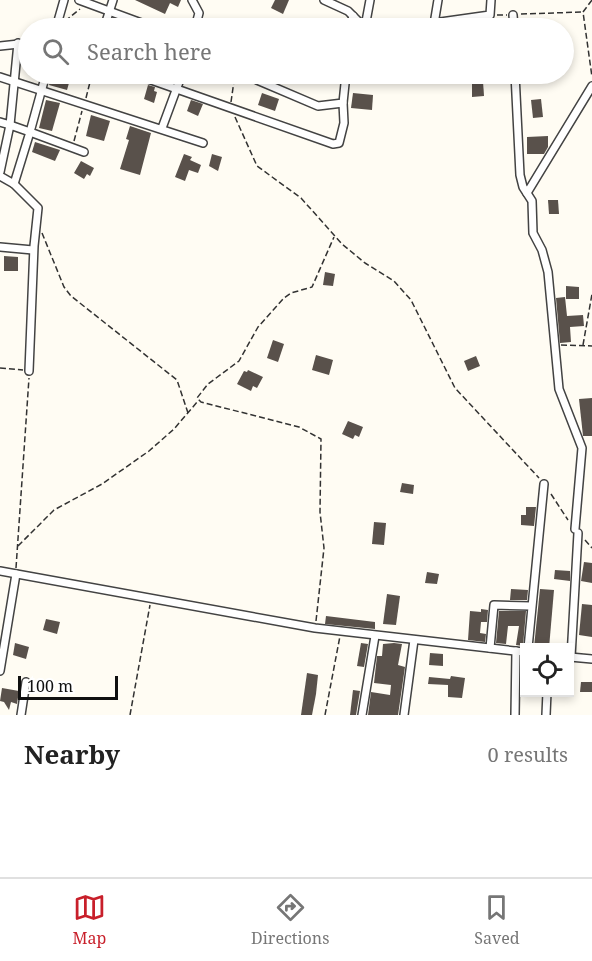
<!DOCTYPE html>
<style>
body{margin:0;font-family:"Noto Serif",serif;background:#f6f6f6;color:#222}
.controls{position:absolute;right:18px;bottom:18px;display:grid;overflow:hidden;border-radius:0px;box-shadow:0 3px 9px #0003}
.controls button{width:54px;height:54px;display:grid;place-items:center;padding:0;border:0;border-bottom:2px solid #e0e0e0;background:#fff;color:#222;font:30px sans-serif}
.scale{position:absolute;left:18px;bottom:15px;width:100px;box-sizing:border-box;padding-left:6px;border:3px solid #101010;border-top:0;font-size:16px;line-height:21px;white-space:nowrap;color:#101010;-webkit-text-stroke:4px #fff;paint-order:stroke}
.list{margin:0;padding:0;list-style:none}
h2{display:flex;justify-content:space-between;align-items:center;height:78px;margin:0;padding:0 24px;font-size:26px}
h2 small{font-size:20px;font-weight:400;color:#767676}
.icon{flex:none;width:33px;height:33px;fill:none;stroke:currentColor;stroke-width:2;stroke-linecap:round;stroke-linejoin:round}
.map{position:relative;flex:none;width:592px;height:715px;overflow:hidden}
.search{position:absolute;background:#fff;box-shadow:0 3px 9px #0003;left:18px;right:18px;top:18px;height:66px;display:flex;align-items:center;gap:15px;box-sizing:border-box;padding:0 21px;border-radius:33px;color:#767676;font-size:22px}
.sheet{height:162px;background:#fff}
nav{display:flex;justify-content:space-around;align-items:center;box-sizing:border-box;height:84px;border-top:2px solid #e0e0e0;background:#fff;font-size:16px;color:#767676}
nav a{display:grid;justify-items:center;gap:3px}
nav .on{color:#c81f2a}
.map>svg:first-child{display:block}
.building{fill:#59514b}
.lines{fill:none;stroke-linecap:round;stroke-linejoin:round}
.minor-casing{stroke:#434343;stroke-width:10}
.path{stroke:#323232;stroke-width:1.5;stroke-dasharray:6 3;stroke-linecap:butt}
.minor{stroke:#fff;stroke-width:7}
</style>
<div class="map">
<svg width="592" height="715" viewBox="0 0 592 715">
<rect width="100%" height="100%" fill="#fffcf3"/>
<g class="building">
<polygon points="135,0 181,0 178,7 170,3 165,14"/>
<polygon points="275,0 289,0 283,14 271,8"/>
<polygon points="52,76 69,83 67,90 49,85"/>
<polygon points="483,81 484,96 472,97 472,82"/>
<polygon points="148,85 155,87 154,91 157,92 154,103 144,99"/>
<polygon points="262,93 279,99 275,111 258,105"/>
<polygon points="353,93 373,95 372,110 351,108"/>
<polygon points="541,99 543,117 533,118 531,100"/>
<polygon points="46,100 60,103 52,131 39,128"/>
<polygon points="191,100 203,104 198,116 187,111"/>
<polygon points="91,115 110,121 104,141 86,136"/>
<polygon points="130,126 151,133 140,175 120,169 129,140 126,139"/>
<polygon points="548,136 548,147 544,154 527,154 527,137"/>
<polygon points="35,142 60,150 55,161 32,152"/>
<polygon points="184,154 192,157 190,160 201,165 198,173 189,170 185,181 175,177"/>
<polygon points="212,154 222,157 218,171 209,166"/>
<polygon points="81,161 94,168 90,176 87,174 84,179 74,173"/>
<polygon points="548,200 558,200 559,214 549,214"/>
<polygon points="4,256 18,257 18,271 4,271"/>
<polygon points="325,272 335,274 333,286 323,285"/>
<polygon points="566,286 579,287 579,299 566,299"/>
<polygon points="565,297 567,316 583,315 584,326 570,327 571,342 560,343 556,298"/>
<polygon points="273,340 284,344 278,362 267,358"/>
<polygon points="316,355 333,360 329,375 312,370"/>
<polygon points="476,356 480,366 468,371 464,361"/>
<polygon points="248,370 263,377 257,388 253,386 251,391 237,384 244,371 247,372"/>
<polygon points="592,398 592,436 583,436 579,399"/>
<polygon points="348,421 363,427 359,437 355,435 353,439 342,434"/>
<polygon points="402,483 414,485 413,494 400,492"/>
<polygon points="526,507 536,507 534,526 521,525 521,515 526,515"/>
<polygon points="374,522 386,523 384,545 372,544"/>
<polygon points="584,562 592,563 592,583 581,581"/>
<polygon points="555,570 570,571 570,581 554,579"/>
<polygon points="427,572 439,574 437,584 425,583"/>
<polygon points="511,589 528,590 527,600 510,600"/>
<polygon points="540,589 554,590 549,648 534,647"/>
<polygon points="387,594 400,596 396,625 383,624"/>
<polygon points="582,604 592,605 592,637 579,635"/>
<polygon points="481,609 488,610 487,622 481,622 480,633 486,634 485,642 468,640 470,611 481,612"/>
<polygon points="499,611 526,611 523,646 516,645 519,626 508,626 506,644 496,643"/>
<polygon points="326,616 375,622 375,629 325,624"/>
<polygon points="46,619 60,622 57,634 43,630"/>
<polygon points="15,643 29,647 26,659 13,655"/>
<polygon points="361,643 368,644 364,667 357,666"/>
<polygon points="394,643 402,644 398,665 405,667 398,715 368,715 371,692 390,695 391,685 374,683 377,656 382,656 383,644"/>
<polygon points="430,653 443,654 443,666 429,665"/>
<polygon points="307,673 318,675 316,694 312,715 301,715"/>
<polygon points="451,676 465,678 462,698 448,697 448,685 428,684 429,677 450,679"/>
<polygon points="581,682 592,682 592,692 580,692"/>
<polygon points="2,688 19,691 17,704 11,702 9,710 4,702 0,701"/>
<polygon points="353,690 360,691 356,715 350,715"/>
</g>
<g class="lines">
<g class="minor-casing">
<g id="minor">
<polyline points="79,0 155,28"/>
<polyline points="192,0 199,13 195,28"/>
<polyline points="324,0 348,11 363,26"/>
<polyline points="513,15 514,28"/>
<polyline points="434,24 438,0"/>
<polyline points="365,27 370,0"/>
<polyline points="56,28 64,0"/>
<polyline points="104,28 113,0"/>
<polyline points="350,28 353,16"/>
<polyline points="398,28 490,15 491,0"/>
<polyline points="0,46 28,43"/>
<polyline points="46,74 30,132 84,152"/>
<polyline points="134,74 333,144 339,143 344,123 343,103"/>
<polyline points="243,74 318,106 343,103 346,74"/>
<polyline points="515,74 520,175 523,187 532,201 533,233 542,250 548,272 559,389 582,448 575,529"/>
<polyline points="0,77 203,143"/>
<polyline points="0,122 10,125 18,43"/>
<polyline points="162,128 182,74"/>
<polyline points="0,172 10,125 30,132 14,184"/>
<polyline points="0,176 14,184 38,208 34,246 29,371"/>
<polyline points="527,193 592,86"/>
<polyline points="0,247 33,250"/>
<polyline points="0,571 315,628 524,652"/>
<polyline points="490,648 494,605 531,606"/>
<polyline points="528,648 544,484"/>
<polyline points="570,657 592,659"/>
<polyline points="571,657 578,533"/>
<polyline points="0,671 16,574"/>
<polyline points="21,715 26,682"/>
<polyline points="362,715 375,636"/>
<polyline points="404,715 414,640"/>
<polyline points="515,715 516,651"/>
<polyline points="546,715 547,692"/>
</g>
</g>
<g class="path">
<polyline points="592,0 583,12 592,77"/>
<polyline points="521,14 583,12"/>
<polyline points="497,15 507,15"/>
<polyline points="65,21 80,9"/>
<polyline points="86,98 92,74"/>
<polyline points="231,102 235,74"/>
<polyline points="235,117 257,166 301,198 342,244 365,263 394,281 411,300 455,388 539,478"/>
<polyline points="74,141 82,111"/>
<polyline points="42,233 64,287 71,296 177,380 188,413"/>
<polyline points="561,345 592,346"/>
<polyline points="583,345 592,294"/>
<polyline points="0,368 23,370"/>
<polyline points="551,494 568,520"/>
<polyline points="585,540 592,548"/>
<polyline points="18,546 54,510 102,484 149,451 174,429 198,401"/>
<polyline points="16,568 29,378"/>
<polyline points="316,621 324,548 320,512 321,439 299,427 201,402 197,398 208,384 239,361 258,327 284,298 291,293 312,287 334,237"/>
<polyline points="130,715 150,605"/>
<polyline points="325,715 340,636"/>
</g>
<use href="#minor" class="minor"/>
</g>
</svg>
<div class="controls">
<button><svg class="icon" aria-label="locate" viewBox="0 0 24 24"><circle cx="12" cy="12" r="6"/><path d="M12 2v4M12 18v4M2 12h4M18 12h4"/></svg></button>
</div>
<div class="scale">100 m</div>
<div class="search"><svg class="icon" aria-label="search" viewBox="0 0 24 24"><circle cx="10" cy="10" r="6"/><path d="M15 15l6 6"/></svg>Search here</div>
</div>
<section class="sheet">
<h2>Nearby<small>0 results</small></h2>
<ul class="list">
</ul>
</section>
<nav>
<a class="on"><svg class="icon" aria-label="map" viewBox="0 0 24 24"><path d="M3 6l6-2 6 2 6-2v14l-6 2-6-2-6 2zM9 4v14M15 6v14"/></svg>Map</a>
<a><svg class="icon" aria-label="directions" viewBox="0 0 24 24"><path d="M12 3l9 9-9 9-9-9zM9 14v-3h6M13 9l2 2-2 2"/></svg>Directions</a>
<a><svg class="icon" aria-label="saved" viewBox="0 0 24 24"><path d="M7 4h10v16l-5-4-5 4z"/></svg>Saved</a>
</nav>
